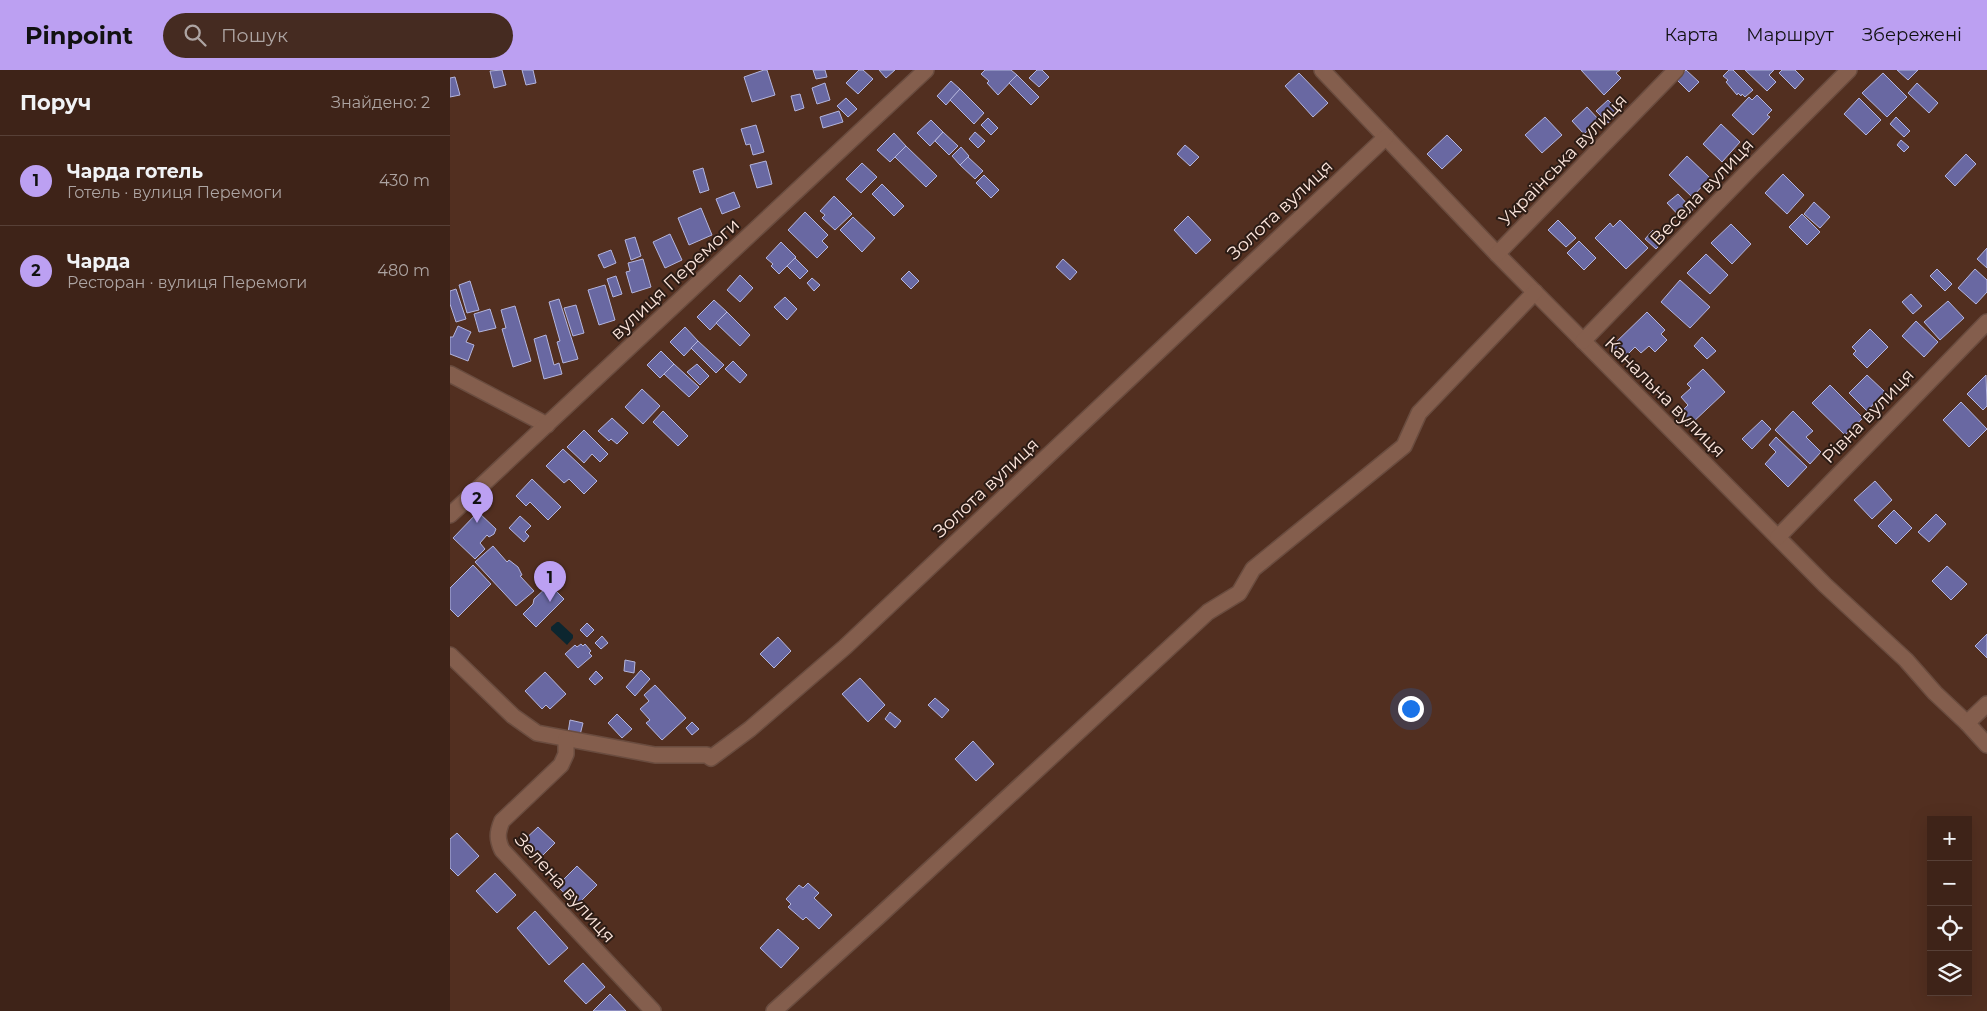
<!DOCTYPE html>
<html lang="uk">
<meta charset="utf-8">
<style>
body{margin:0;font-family:Montserrat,sans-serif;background:#452b21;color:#f1f3f6}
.controls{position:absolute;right:15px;bottom:15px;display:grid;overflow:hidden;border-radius:0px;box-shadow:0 5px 20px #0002}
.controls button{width:45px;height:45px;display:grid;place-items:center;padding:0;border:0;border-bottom:1px solid #574037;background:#3e2318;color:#f1f3f6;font:25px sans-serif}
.you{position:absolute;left:960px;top:638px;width:18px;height:18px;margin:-12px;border:4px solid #fff;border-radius:50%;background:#1a73e8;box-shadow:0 0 0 8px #1a73e833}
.badge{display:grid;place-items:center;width:32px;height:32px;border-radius:50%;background:#bca0f2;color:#111;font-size:16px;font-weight:700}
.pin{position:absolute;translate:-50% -41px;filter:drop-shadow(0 1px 2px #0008)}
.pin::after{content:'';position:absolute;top:26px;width:18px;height:15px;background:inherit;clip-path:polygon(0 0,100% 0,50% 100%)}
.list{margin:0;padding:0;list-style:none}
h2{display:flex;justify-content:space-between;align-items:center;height:65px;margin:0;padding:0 20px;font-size:21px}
h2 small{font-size:16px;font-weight:400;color:#ada4a2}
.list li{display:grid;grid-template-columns:32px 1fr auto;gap:15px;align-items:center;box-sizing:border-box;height:90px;padding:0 20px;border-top:1px solid #574037}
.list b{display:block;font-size:19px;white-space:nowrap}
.list p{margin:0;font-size:16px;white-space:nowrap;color:#ada4a2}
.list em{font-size:16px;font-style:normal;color:#ada4a2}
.icon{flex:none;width:28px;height:28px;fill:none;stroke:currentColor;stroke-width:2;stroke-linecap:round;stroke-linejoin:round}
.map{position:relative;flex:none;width:1537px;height:941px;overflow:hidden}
header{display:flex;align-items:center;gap:30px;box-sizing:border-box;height:70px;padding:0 25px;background:#bca0f2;color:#111}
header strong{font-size:24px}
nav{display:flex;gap:28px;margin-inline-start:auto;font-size:18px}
.search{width:350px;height:45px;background:#452b21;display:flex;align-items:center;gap:12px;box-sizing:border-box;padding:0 18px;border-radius:28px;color:#ada4a2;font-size:19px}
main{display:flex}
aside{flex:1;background:#3e2318}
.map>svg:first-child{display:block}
.water{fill:#0c262f}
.building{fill:#6968a2;stroke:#b4b5dd}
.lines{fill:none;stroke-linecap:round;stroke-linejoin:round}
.minor-casing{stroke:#6a4c3f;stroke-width:18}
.minor{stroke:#845e4d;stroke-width:15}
.labels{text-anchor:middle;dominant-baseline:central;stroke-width:4;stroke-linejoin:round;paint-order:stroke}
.street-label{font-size:18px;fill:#fde6dd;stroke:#2c1c15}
</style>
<header>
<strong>Pinpoint</strong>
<div class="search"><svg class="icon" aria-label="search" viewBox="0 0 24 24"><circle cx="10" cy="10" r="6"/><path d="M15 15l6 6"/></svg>Пошук</div>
<nav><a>Карта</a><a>Маршрут</a><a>Збережені</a></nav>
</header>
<main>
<aside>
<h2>Поруч<small>Знайдено: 2</small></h2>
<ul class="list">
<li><span class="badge">1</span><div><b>Чарда готель</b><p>Готель · вулиця Перемоги</p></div><em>430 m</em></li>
<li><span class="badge">2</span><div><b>Чарда</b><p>Ресторан · вулиця Перемоги</p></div><em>480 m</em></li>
</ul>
</aside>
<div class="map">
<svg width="1537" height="941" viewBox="0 0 1537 941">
<rect width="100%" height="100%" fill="#522f20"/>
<polygon class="water" points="107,552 109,552 123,565 123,568 117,575 101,560 101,557"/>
<g class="building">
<polygon points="52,0 56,15 44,18 40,1"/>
<polygon points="72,0 83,0 86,13 76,15"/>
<polygon points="314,0 317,0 325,25 302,32 294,7"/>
<polygon points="363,0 375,0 377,7 366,9"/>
<polygon points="409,0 413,0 423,9 408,24 396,13"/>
<polygon points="429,0 445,0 436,8"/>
<polygon points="535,0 561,0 567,5 548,25 537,13 539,11 531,4"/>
<polygon points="587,0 592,0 599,7 589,17 579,8"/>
<polygon points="1131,0 1170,0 1166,3 1171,8 1154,25"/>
<polygon points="1236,0 1249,12 1239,22 1226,9"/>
<polygon points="1279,0 1283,0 1303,20 1295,27 1292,24 1291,26 1288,23 1287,25 1276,12 1278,10 1273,6"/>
<polygon points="1295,0 1324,0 1319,5 1326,12 1317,21"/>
<polygon points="1332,0 1345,0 1354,9 1345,19 1329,3"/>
<polygon points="1447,0 1468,0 1458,10"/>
<polygon points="849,3 878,33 863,47 835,16"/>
<polygon points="1433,3 1457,27 1437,47 1412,23"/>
<polygon points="567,5 589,27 581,35 559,13"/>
<polygon points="5,7 10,25 0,27 0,8"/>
<polygon points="501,11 510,19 496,35 487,26"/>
<polygon points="375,13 380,30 367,34 362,18"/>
<polygon points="1467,13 1488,33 1479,43 1458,23"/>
<polygon points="510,19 534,43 524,54 500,30"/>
<polygon points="350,24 354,38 345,41 341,26"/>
<polygon points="1307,25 1322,40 1317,45 1320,47 1303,65 1282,45 1299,27 1302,30"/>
<polygon points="396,28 407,39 398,47 387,36"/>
<polygon points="1409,28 1431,50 1416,65 1394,44"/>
<polygon points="1158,30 1170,42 1158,53 1146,41"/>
<polygon points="1137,37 1149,50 1134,64 1122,51"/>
<polygon points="389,41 393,52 373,58 370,47"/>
<polygon points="1095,47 1112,65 1092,83 1075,65"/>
<polygon points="1446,47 1460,61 1454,67 1440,54"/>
<polygon points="538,48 548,58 541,65 531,55"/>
<polygon points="481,50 493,62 480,76 467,63"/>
<polygon points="1271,54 1290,72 1272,92 1253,74"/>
<polygon points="306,55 314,82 303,85 300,74 296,75 291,59"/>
<polygon points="493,62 508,76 499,85 485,71"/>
<polygon points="525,62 535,71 528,78 519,69"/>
<polygon points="444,63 456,76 440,92 427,80"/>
<polygon points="997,65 1012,80 992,99 977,84"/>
<polygon points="1451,70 1459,77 1454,82 1447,75"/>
<polygon points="735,75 749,87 740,96 727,84"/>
<polygon points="456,76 487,106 476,117 445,87"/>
<polygon points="511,77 519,86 510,95 502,86"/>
<polygon points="1516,84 1526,94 1505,116 1495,106"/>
<polygon points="1237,86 1260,108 1242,127 1219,105"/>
<polygon points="518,87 533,101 525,109 510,95"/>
<polygon points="316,91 322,114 307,118 300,95"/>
<polygon points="412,93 427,107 411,123 396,109"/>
<polygon points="253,98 259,120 250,123 243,101"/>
<polygon points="1333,104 1354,125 1337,144 1315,123"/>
<polygon points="534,105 549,120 541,128 526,113"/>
<polygon points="432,114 454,136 444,146 422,124"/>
<polygon points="284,122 290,137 272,144 266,129"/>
<polygon points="1228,124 1243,140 1233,150 1217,133"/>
<polygon points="384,126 402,144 385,160 372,148 375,145 370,141"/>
<polygon points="1364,132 1380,147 1370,158 1354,144"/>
<polygon points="251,138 262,165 239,175 228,148"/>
<polygon points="355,142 378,165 372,171 378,177 367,188 338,160"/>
<polygon points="1352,144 1370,162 1357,175 1339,157"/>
<polygon points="738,146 761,170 746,184 724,160"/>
<polygon points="403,147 425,168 412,182 390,160"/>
<polygon points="1108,150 1126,168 1116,177 1098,160"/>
<polygon points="1170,150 1198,178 1176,199 1145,168 1160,153 1163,157"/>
<polygon points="1281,154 1301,174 1282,194 1261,173"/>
<polygon points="1203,160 1214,171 1206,179 1195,169"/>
<polygon points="220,164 232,190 215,198 203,172"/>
<polygon points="185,167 191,186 181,190 175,170"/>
<polygon points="1129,171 1146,188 1134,200 1117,183"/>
<polygon points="331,172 346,187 329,204 321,196 323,194 316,188"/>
<polygon points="1537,178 1537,198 1527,189"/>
<polygon points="161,180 166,193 154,198 148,185"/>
<polygon points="1256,184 1278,205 1260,224 1237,203"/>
<polygon points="345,188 358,201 350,209 337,196"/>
<polygon points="193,189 201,217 182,223 176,202 180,201 178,193"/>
<polygon points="613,189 627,202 620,210 606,197"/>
<polygon points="1487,199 1502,214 1495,221 1480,206"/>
<polygon points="1525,199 1537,210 1537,222 1526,234 1508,218"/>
<polygon points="459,201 469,211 461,219 451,209"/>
<polygon points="290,205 303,218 290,232 277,220"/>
<polygon points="166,206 172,224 163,227 157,209"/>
<polygon points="362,208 370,215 364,221 357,213"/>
<polygon points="1230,210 1260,237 1240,258 1211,232"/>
<polygon points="20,211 29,240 17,243 9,215"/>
<polygon points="155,215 165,250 149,255 138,220"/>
<polygon points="6,219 16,249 6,252 0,234 0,221"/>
<polygon points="1461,224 1472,236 1463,244 1452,232"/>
<polygon points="335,227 347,239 337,250 324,237"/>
<polygon points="109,229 128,289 113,293 107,272 110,271 99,232"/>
<polygon points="264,230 277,242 260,260 247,247"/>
<polygon points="1498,231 1514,248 1490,270 1474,252"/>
<polygon points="126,235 134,263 123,266 114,238"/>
<polygon points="65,236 81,291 63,297 52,259 56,258 51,240"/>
<polygon points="40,239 46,258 29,262 24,244"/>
<polygon points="277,242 300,265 290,276 266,253"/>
<polygon points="1197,242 1215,260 1211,264 1217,270 1205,282 1199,276 1191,283 1185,277 1174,288 1162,276"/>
<polygon points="1466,251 1488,272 1474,287 1452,266"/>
<polygon points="8,256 21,262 16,272 24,275 18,291 0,284 0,267 3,267"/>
<polygon points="235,257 248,271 234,286 220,272"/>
<polygon points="1420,259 1438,277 1417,298 1403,284 1406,281 1402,277"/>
<polygon points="96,265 104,295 109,293 112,304 94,309 84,269"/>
<polygon points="1252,267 1266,281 1257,289 1244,276"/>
<polygon points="248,271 274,295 266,303 241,278"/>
<polygon points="211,281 224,294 210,308 197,295"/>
<polygon points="283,291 297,305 290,313 275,299"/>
<polygon points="224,294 249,317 239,327 214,304"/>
<polygon points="247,294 259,306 250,315 237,302"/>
<polygon points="1253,299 1275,322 1240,355 1229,344 1238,335 1231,327 1241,318 1237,314"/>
<polygon points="1417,305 1435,322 1417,341 1399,323"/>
<polygon points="1536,305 1537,336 1533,340 1517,324"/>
<polygon points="1380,315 1413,348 1395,365 1362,333"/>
<polygon points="192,319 210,336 193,354 175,337"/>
<polygon points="1511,332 1537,359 1519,377 1493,350"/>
<polygon points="213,341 238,366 228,376 203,352"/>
<polygon points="1343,341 1363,361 1356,367 1371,382 1360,394 1325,360"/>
<polygon points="162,348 178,363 167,374 161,369 159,371 148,361"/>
<polygon points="1312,350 1321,359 1302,379 1292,369"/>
<polygon points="134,360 158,384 150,392 142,384 134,393 117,377"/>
<polygon points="1326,367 1357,397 1338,417 1315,394 1326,382 1319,375"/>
<polygon points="113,379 147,411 134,424 119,409 114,413 96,396"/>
<polygon points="82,409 111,437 98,450 80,432 76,436 66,426"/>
<polygon points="1425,411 1442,430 1422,449 1404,430"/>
<polygon points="1444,440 1462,458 1446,474 1428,456"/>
<polygon points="28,442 46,459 44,464 39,467 37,465 30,473 35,479 25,489 3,468"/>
<polygon points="1486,444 1496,454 1479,472 1468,462"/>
<polygon points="70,446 81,456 75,462 79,466 74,472 59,458"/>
<polygon points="43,476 57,492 59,490 68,497 72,505 70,506 84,521 66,536 25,492"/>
<polygon points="23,495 41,514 8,547 0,539 0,518"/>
<polygon points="1497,496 1517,514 1501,530 1482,511"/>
<polygon points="98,516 101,516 114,529 86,557 73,544 83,534 84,529"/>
<polygon points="137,553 144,560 137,567 130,560"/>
<polygon points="1537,564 1537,588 1525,576"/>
<polygon points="152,566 158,573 151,579 145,573"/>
<polygon points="328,567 341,581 324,598 310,584"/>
<polygon points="131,574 133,576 135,574 141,581 139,583 142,586 128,598 115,584 125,575 127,577"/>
<polygon points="175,590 185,592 184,603 174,601"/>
<polygon points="191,600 200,609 185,626 176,617"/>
<polygon points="146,601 153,608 145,615 139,609"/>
<polygon points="95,602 116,624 100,639 96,635 92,639 75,621"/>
<polygon points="410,608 435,635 418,652 392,624"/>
<polygon points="205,615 236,648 212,670 196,653 200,650 190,639 199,631 194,625"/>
<polygon points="485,628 499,640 492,648 478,635"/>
<polygon points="440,642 451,651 445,658 435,649"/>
<polygon points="167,644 182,659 172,668 158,653"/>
<polygon points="120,650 133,653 130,665 118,663"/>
<polygon points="242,652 249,659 242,665 236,658"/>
<polygon points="523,671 544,694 526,711 505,689"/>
<polygon points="88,757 105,773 89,789 72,772"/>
<polygon points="7,763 29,786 8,806 0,798 0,769"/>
<polygon points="127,796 147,815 127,835 107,816"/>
<polygon points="45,803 66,825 47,843 26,821"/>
<polygon points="358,813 369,823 364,828 382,845 369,859 356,847 353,850 338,837 341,834 336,829 349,815 353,818"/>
<polygon points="85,841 118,878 99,895 67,858"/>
<polygon points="328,859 349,878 331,898 310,878"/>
<polygon points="133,893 155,917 136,934 114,911"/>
<polygon points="160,924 176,941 143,941"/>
</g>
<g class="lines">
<g class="minor-casing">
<g id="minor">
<polyline points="872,0 1047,184 1375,515 1456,590 1485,623 1517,653 1537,675"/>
<polyline points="1047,184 1226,0"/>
<polyline points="1133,271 1301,98 1399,0"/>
<polyline points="0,304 97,355"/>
<polyline points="0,445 476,0"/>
<polyline points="1328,467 1537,252"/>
<polyline points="0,585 63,646 87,663 205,685 257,685 261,688 300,659 395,577 936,67"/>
<polyline points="1517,653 1537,634"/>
<path d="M 116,669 L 116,684 L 111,695 L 52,751 C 47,763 47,769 52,780 L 203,941"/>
<polyline points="324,941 428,847 758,542 789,523 803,499 954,376 969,343 1085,222"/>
</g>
</g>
<use href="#minor" class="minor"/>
</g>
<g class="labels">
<g class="street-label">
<text transform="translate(1113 90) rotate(-46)">Українська вулиця</text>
<text transform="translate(1252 122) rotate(-46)">Весела вулиця</text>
<text transform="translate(830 140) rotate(-43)">Золота вулиця</text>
<text transform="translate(225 209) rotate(-43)">вулиця Перемоги</text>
<text transform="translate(1215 327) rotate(45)">Канальна вулиця</text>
<text transform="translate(1418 346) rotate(-46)">Рівна вулиця</text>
<text transform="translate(536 418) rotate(-43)">Золота вулиця</text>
<text transform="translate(115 818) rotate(48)">Зелена вулиця</text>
</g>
</g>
</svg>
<div class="controls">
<button>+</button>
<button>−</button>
<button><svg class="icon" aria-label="locate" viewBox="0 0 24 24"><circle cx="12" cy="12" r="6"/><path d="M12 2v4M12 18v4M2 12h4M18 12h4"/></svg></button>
<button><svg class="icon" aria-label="layers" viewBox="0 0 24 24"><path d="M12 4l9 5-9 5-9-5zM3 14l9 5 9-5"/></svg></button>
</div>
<div class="you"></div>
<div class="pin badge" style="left:100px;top:532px">1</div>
<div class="pin badge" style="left:27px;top:453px">2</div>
</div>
</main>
